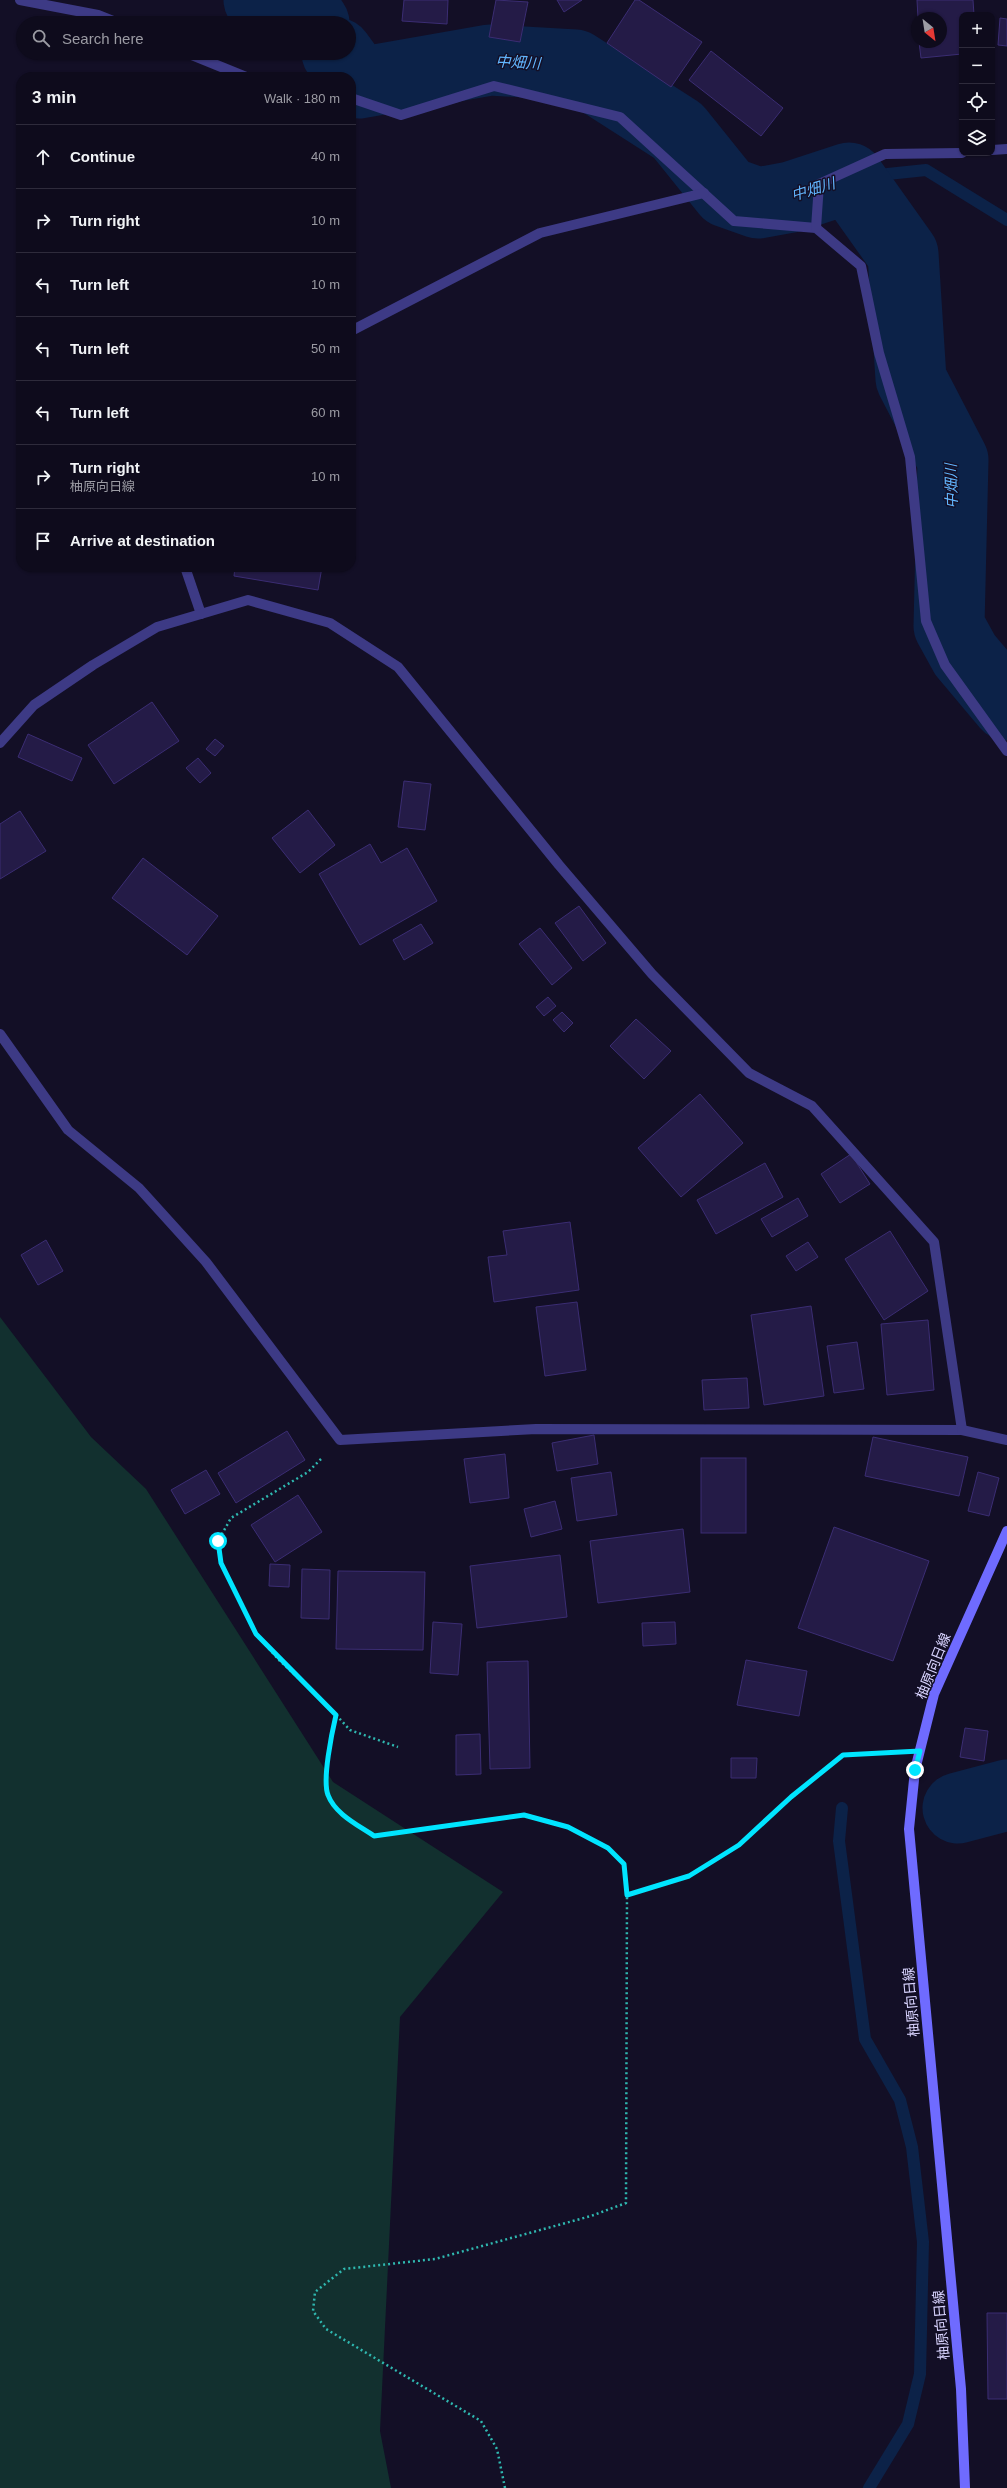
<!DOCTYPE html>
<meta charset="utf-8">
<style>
body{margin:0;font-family:Helvetica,"Noto Sans JP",sans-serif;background:#171425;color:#f1f3f6}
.controls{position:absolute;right:12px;top:12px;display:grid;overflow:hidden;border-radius:8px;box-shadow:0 1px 3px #0004}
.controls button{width:36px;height:36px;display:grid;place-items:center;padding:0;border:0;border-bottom:1px solid #2e2b3b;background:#0e0b1c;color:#f1f3f6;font:20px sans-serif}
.compass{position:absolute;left:911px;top:12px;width:36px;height:36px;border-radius:50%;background:#0e0b1c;box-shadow:0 1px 3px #0004;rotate:150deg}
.stop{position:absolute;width:12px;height:12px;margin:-9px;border:3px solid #00e5ff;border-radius:50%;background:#fff}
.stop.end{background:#00e5ff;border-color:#fff;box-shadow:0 1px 4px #0008}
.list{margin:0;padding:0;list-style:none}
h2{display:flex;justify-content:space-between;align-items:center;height:52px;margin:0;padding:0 16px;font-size:17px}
h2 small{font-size:13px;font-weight:400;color:#9b9ba3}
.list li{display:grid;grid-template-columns:26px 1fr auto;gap:12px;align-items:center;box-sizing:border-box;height:64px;padding:0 16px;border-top:1px solid #2e2b3b}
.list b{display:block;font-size:15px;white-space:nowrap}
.list p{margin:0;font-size:13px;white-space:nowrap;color:#9b9ba3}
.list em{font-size:13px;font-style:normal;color:#9b9ba3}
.icon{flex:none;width:22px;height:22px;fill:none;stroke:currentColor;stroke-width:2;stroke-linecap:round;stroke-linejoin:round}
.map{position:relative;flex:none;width:1007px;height:2488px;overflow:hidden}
.search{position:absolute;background:#0e0b1c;box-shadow:0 1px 3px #0004;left:16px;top:16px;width:340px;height:44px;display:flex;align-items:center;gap:10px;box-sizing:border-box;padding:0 14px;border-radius:22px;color:#9b9ba3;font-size:15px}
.panel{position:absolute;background:#0e0b1c;box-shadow:0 1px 3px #0004;left:16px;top:72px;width:340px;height:500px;border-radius:16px}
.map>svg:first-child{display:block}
.green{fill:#12302f}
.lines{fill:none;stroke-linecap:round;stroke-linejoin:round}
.stream{stroke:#0c2248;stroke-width:12}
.river{stroke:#0c2248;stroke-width:71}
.building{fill:#241b47;stroke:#3b2d73}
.path{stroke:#2fb8b0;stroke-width:2.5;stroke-dasharray:2 3;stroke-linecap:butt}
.street{stroke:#3d3a85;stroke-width:10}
.secondary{stroke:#6f6bff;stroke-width:10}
.route{stroke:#00e5ff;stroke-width:5}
.labels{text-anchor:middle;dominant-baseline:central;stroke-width:3;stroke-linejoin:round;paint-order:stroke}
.street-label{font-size:14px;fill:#d9d4ff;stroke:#130f26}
.water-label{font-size:15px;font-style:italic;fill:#62b6ff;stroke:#130f26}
</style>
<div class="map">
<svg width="1007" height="2488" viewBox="0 0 1007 2488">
<rect width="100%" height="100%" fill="#130f26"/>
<polygon class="green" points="0,1317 91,1437 146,1489 333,1782 503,1892 400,2017 380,2431 391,2488 0,2488"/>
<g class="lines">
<g class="stream">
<polyline points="849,178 926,170 1007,220"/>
<polyline points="842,1808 839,1841 865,2039 900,2100 912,2147 923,2242 920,2374 908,2424 869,2488"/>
</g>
<g class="river">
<polyline points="259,0 307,13 314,23"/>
<polyline points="337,53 359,83 490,60 575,65 678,131 727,192 758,203 791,197 849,178 903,254 911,379 953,460 949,626 965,655 1007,705"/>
<polyline points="958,1808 1007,1795"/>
</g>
</g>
<g class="building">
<polygon points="404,0 448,0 447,24 402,21"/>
<polygon points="496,0 528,2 520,42 489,37"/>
<polygon points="557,0 582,0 564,12"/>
<polygon points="635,0 639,0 702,42 671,87 607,43"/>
<polygon points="917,0 973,0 974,15 962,15 962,54 921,58 919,42 941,42 941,18 918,18"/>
<polygon points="1000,18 1007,19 1007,46 998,45"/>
<polygon points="711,51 783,108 761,136 689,80"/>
<polygon points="235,567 322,567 318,590 234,576"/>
<polygon points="152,702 179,741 114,784 88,745"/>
<polygon points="28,734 82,758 72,781 18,757"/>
<polygon points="215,739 224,746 215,756 206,749"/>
<polygon points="198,758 211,773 200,783 186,768"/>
<polygon points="404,781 431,784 425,830 398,827"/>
<polygon points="308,810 335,845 300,873 272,838"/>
<polygon points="20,811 46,851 0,879 0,824"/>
<polygon points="370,844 381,863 407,848 437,901 360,945 319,874"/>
<polygon points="143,858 218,916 187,955 112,898"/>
<polygon points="579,906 606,943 583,961 555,923"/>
<polygon points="421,924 433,943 404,960 393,940"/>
<polygon points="540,928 572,968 552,985 519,944"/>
<polygon points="548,997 556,1006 544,1016 536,1007"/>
<polygon points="562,1012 573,1023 564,1032 553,1020"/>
<polygon points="636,1019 671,1051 644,1079 610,1046"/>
<polygon points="700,1094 743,1143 681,1197 638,1148"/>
<polygon points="851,1154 870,1184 840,1203 821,1174"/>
<polygon points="765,1163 783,1197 716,1234 697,1200"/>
<polygon points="798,1198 808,1216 772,1237 761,1219"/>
<polygon points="570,1222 579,1290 494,1302 488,1257 507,1255 503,1231"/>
<polygon points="890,1231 928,1291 884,1320 845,1259"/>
<polygon points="46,1240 63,1271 38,1285 21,1255"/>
<polygon points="808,1242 818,1257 796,1271 786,1256"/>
<polygon points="577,1302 586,1370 545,1376 536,1307"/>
<polygon points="811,1306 824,1396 764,1405 751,1315"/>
<polygon points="928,1320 934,1390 887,1395 881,1324"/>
<polygon points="857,1342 864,1389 834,1393 827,1346"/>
<polygon points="747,1378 749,1408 704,1410 702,1380"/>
<polygon points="287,1431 305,1460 236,1503 218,1473"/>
<polygon points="594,1435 598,1464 557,1471 552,1443"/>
<polygon points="873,1437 968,1457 959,1496 865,1476"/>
<polygon points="505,1454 509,1498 470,1503 464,1459"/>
<rect x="701" y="1458" width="45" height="75"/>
<polygon points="206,1470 220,1494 185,1514 171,1490"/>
<polygon points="611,1472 617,1515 577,1521 571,1478"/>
<polygon points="978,1472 999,1478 989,1516 968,1511"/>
<polygon points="298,1495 322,1532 275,1562 251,1525"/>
<polygon points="555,1501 562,1529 531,1537 524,1509"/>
<polygon points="834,1527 929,1561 893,1661 798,1628"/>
<polygon points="683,1529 690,1592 598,1603 590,1541"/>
<polygon points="560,1555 567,1617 477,1628 470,1566"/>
<polygon points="270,1564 290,1565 289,1587 269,1586"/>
<polygon points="302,1569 330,1570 329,1619 301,1618"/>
<polygon points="338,1571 425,1572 423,1650 336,1649"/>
<polygon points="433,1622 462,1624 458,1675 430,1673"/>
<polygon points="675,1622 676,1644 643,1646 642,1623"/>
<polygon points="746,1660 807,1671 799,1716 737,1705"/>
<polygon points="528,1661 530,1768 490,1769 487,1662"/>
<polygon points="965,1728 988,1731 984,1761 960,1757"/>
<polygon points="480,1734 481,1774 456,1775 456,1735"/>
<polygon points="731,1758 757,1758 756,1778 731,1778"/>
<polygon points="987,2313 1007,2313 1007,2399 988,2399"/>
</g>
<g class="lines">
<g class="path">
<polyline points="321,1459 308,1472 231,1518 218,1541 221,1563 256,1634 279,1660 326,1704 350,1730 398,1747"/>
<path d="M 336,1715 C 332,1732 322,1780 328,1795 C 335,1814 358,1825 374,1836 L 524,1815 L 568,1827 L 608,1848 L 624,1864 L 627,1895"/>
<polyline points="505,2488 497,2449 481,2421 326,2329 313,2311 315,2292 344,2269 435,2259 591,2216 626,2203 627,1895 689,1876 739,1845 791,1797 843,1755 893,1752"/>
</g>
<g class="street">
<polyline points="20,0 98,15 118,23"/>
<polyline points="187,53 246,77"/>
<polyline points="351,98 401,115 494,86 620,117 734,221 816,228 861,266 879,353 910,457 926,621 945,665 1007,751"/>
<polyline points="992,150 1007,149"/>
<polyline points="816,228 819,184 885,154 962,153"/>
<polyline points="351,331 540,233 704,193"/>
<polyline points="185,567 201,614"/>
<polyline points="0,743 34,705 93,665 157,627 248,600 330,623 398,667 559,865 652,974 749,1073 812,1106 934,1242 962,1430 536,1429 340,1440 206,1262 139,1188 68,1130 0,1034"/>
<polyline points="962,1430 1007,1440"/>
</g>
<polyline class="secondary" points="965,2488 961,2389 909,1829 915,1770 934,1694 1007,1531"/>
</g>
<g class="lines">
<path class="route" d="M 218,1541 L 221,1563 L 256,1634 L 336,1715 C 332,1732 322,1780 328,1795 C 335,1814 358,1825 374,1836 L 524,1815 L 568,1827 L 608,1848 L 624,1864 L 627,1895 L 689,1876 L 739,1845 L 791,1797 L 843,1755 L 920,1751 L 915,1770"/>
</g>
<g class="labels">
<g class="street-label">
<text transform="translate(933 1666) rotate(-68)">柚原向日線</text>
<text transform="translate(911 2002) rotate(-95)">柚原向日線</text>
<text transform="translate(941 2325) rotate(-95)">柚原向日線</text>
</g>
<g class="water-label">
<text transform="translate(518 62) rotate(3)">中畑川</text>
<text transform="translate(813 189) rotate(-17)">中畑川</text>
<text transform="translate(951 486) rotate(-91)">中畑川</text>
</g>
</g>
</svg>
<div class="controls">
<button>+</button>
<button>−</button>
<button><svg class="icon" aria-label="locate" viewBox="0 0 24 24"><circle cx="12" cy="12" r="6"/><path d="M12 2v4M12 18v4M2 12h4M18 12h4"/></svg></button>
<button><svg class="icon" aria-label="layers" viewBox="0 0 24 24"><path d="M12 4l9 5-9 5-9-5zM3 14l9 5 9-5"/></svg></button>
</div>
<svg class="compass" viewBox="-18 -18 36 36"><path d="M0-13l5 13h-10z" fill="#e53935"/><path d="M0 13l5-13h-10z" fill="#9b9ba3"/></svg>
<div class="stop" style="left:218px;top:1541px"></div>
<div class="stop end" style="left:915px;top:1770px"></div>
<div class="search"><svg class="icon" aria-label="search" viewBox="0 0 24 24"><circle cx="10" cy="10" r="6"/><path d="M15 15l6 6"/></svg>Search here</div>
<section class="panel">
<h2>3 min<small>Walk · 180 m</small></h2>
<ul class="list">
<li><svg class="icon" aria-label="ahead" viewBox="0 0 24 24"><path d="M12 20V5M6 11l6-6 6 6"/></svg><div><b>Continue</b></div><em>40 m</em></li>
<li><svg class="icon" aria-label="right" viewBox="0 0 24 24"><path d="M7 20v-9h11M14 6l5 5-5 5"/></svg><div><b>Turn right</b></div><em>10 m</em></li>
<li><svg class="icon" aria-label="left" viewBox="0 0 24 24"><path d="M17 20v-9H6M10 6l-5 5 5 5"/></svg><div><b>Turn left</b></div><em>10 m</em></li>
<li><svg class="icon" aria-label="left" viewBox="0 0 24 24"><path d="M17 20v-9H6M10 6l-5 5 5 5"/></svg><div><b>Turn left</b></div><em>50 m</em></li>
<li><svg class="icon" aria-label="left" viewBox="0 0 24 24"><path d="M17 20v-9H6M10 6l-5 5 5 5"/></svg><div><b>Turn left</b></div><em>60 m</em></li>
<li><svg class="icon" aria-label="right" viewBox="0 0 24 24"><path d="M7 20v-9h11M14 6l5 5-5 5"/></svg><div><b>Turn right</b><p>柚原向日線</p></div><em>10 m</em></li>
<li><svg class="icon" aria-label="arrive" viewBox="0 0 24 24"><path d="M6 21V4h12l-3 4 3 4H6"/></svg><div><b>Arrive at destination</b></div></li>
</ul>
</section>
</div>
